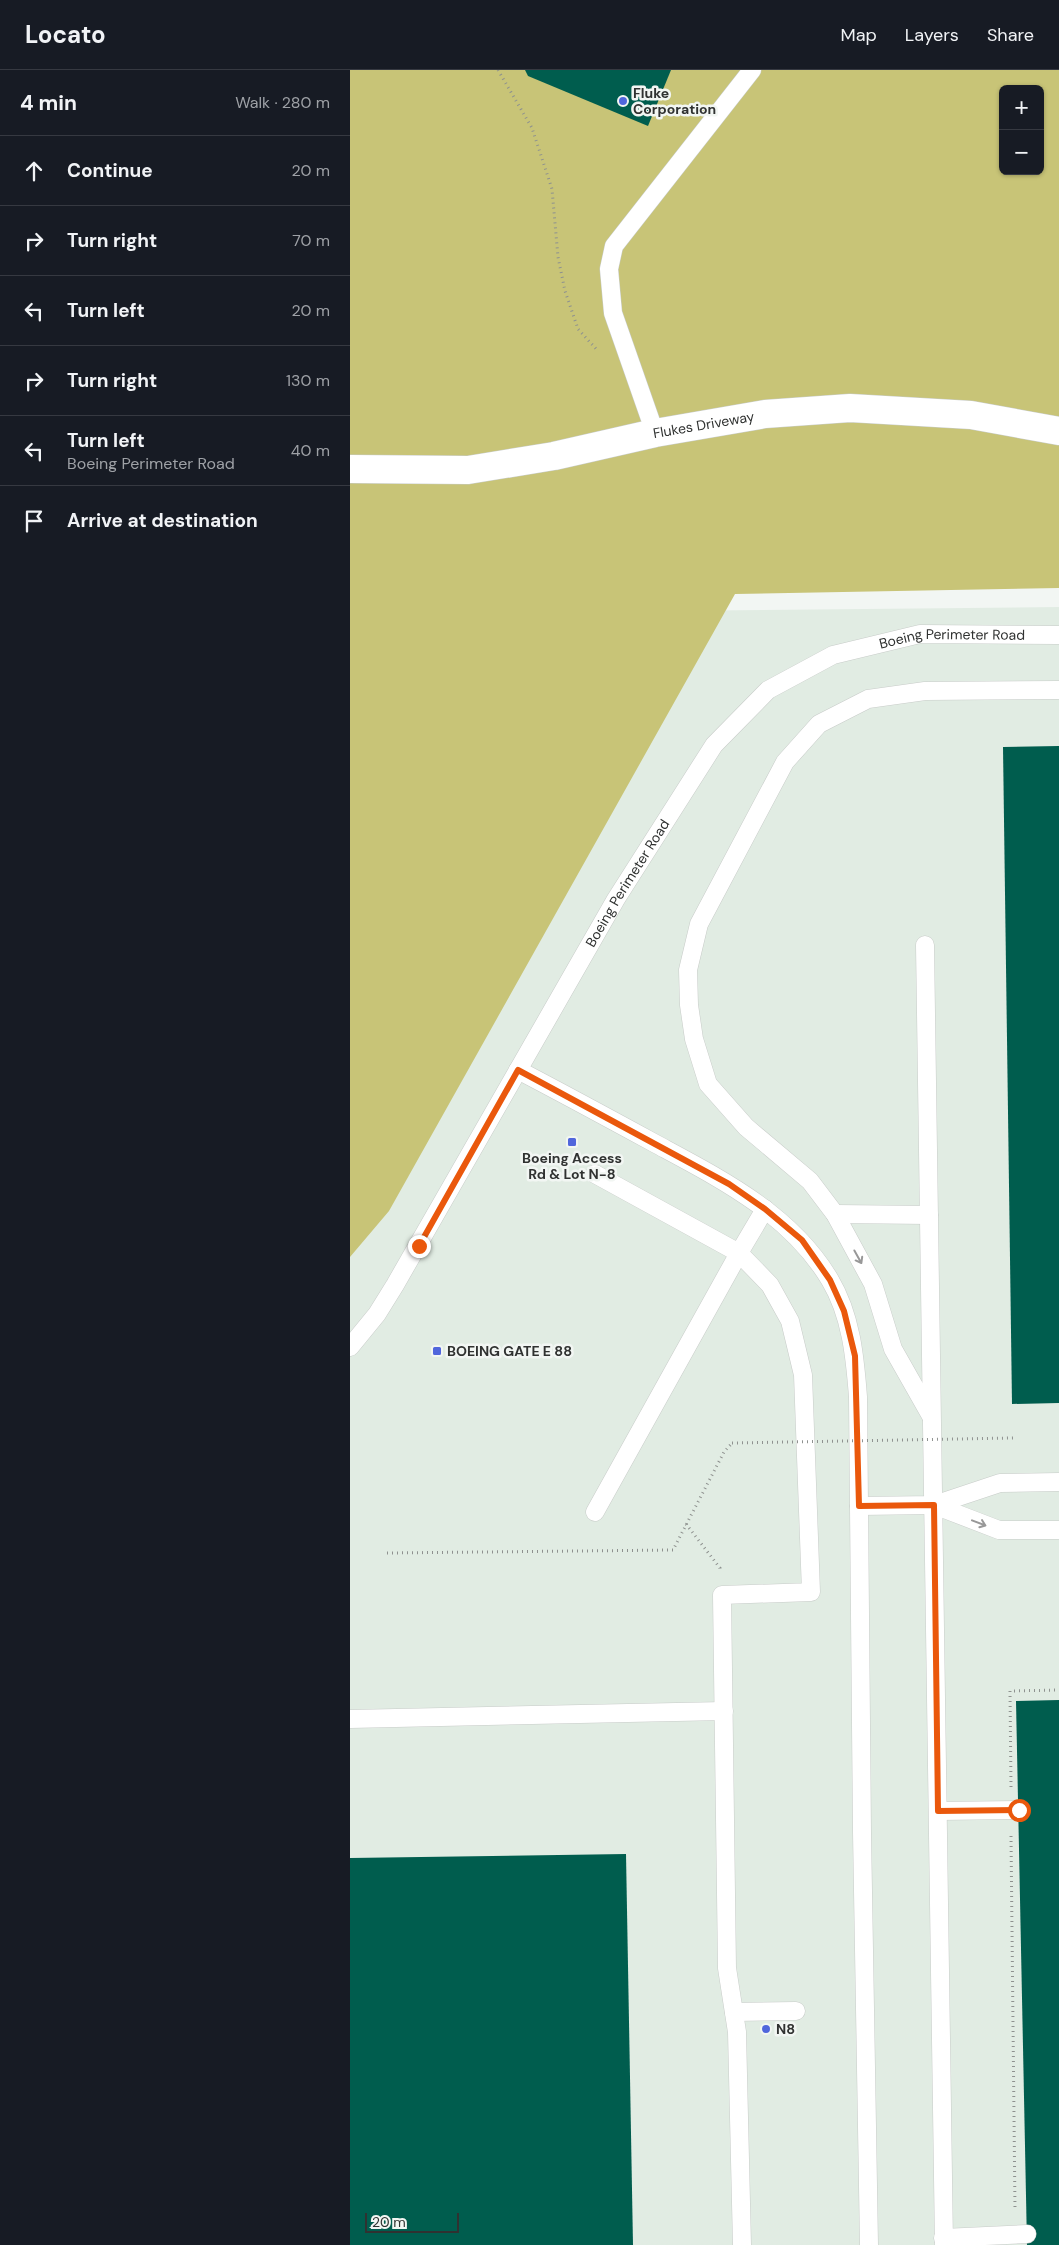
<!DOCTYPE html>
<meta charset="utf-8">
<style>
body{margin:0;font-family:"DM Sans",sans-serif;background:#20242c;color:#f1f3f6}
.controls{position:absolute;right:15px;top:15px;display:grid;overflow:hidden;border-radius:8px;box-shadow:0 1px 4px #0004}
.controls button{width:45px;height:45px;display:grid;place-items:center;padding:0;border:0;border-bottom:1px solid #363941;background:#171b24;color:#f1f3f6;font:25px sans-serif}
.scale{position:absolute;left:15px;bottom:12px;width:94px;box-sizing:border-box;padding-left:5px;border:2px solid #303231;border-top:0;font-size:14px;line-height:18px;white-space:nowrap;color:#303231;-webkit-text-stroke:4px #f2f6f3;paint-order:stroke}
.stop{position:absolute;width:15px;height:15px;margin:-11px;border:4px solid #ea580c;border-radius:50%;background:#fff}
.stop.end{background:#ea580c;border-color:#fff;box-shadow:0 1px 5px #0008}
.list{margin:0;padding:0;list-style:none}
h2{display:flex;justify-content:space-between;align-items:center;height:65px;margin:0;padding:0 20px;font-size:21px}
h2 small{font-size:16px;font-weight:400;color:#9ea1a6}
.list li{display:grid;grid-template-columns:32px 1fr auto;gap:15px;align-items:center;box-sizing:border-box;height:70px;padding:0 20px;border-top:1px solid #363941}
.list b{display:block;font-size:19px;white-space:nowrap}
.list p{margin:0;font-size:16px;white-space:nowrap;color:#9ea1a6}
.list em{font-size:16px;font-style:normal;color:#9ea1a6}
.icon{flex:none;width:28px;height:28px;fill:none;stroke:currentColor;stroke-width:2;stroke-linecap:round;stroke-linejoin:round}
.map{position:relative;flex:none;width:709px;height:2175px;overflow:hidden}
header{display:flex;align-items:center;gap:30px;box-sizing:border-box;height:70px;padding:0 25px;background:#171b24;border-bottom:1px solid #363941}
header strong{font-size:24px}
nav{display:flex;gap:28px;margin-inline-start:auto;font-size:18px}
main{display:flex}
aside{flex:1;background:#171b24}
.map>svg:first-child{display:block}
.built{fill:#e1ece3}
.forest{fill:#c8c477;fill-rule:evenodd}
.building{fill:#005d4e}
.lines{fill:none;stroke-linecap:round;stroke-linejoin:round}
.service-casing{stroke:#c8ccc9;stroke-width:19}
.minor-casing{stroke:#c8ccc9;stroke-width:29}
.path{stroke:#8e918f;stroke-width:3;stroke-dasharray:1 4;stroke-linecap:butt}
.service{stroke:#fff;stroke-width:18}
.minor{stroke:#fff;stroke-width:28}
.path-bridge{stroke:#8e918f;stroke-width:3;stroke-dasharray:1 4;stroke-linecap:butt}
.oneway{stroke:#989898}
.route{stroke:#ea580c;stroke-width:6}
.poi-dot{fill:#5066dc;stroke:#f2f6f3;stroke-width:2}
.labels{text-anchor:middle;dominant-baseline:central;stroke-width:5;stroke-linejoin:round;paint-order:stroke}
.poi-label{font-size:14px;font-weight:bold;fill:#303231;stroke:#f2f6f3;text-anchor:start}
.street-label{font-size:14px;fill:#303231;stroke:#f2f6f3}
</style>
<header>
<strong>Locato</strong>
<nav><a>Map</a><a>Layers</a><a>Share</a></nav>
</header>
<main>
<aside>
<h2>4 min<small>Walk · 280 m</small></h2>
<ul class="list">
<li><svg class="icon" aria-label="ahead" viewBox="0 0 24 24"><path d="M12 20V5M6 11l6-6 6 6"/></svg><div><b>Continue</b></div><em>20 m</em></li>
<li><svg class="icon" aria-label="right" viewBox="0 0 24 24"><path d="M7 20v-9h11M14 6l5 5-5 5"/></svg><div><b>Turn right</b></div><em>70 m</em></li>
<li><svg class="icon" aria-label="left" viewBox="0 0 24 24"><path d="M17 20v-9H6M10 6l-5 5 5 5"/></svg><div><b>Turn left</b></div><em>20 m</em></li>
<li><svg class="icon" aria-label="right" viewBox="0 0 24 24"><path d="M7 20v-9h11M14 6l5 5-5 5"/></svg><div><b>Turn right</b></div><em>130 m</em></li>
<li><svg class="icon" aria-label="left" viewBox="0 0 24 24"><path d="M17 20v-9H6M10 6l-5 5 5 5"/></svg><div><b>Turn left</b><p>Boeing Perimeter Road</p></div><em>40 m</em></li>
<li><svg class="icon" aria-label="arrive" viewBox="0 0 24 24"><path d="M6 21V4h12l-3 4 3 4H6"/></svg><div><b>Arrive at destination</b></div></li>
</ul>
</aside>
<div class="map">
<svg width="709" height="2175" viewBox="0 0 709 2175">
<rect width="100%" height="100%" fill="#f2f6f3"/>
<polygon class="built" points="709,537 709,2175 0,2175 0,544"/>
<path class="forest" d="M 0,0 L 709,0 L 709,518 L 385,524 L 39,1141 L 0,1187 ZM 653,19 L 690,19 L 690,101 L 653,101 Z"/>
<g class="building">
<polygon points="175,0 321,0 298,56 178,6"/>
<polygon points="709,676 709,1333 662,1334 653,677"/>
<polygon points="709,1630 709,2175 677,2175 666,1631"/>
<polygon points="276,1784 283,2175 0,2175 0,1788"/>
</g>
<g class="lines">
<g class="service-casing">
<g id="service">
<polyline points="305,363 263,243 259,199 264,176 402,0"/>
<polyline points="575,875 594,2175"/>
<path d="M 168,1000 C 214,1024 260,1049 306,1074 C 371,1109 441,1144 480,1210 C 501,1245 505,1287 508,1327 L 512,1762 L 519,2175"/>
<polyline points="245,1104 389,1183 245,1442"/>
<polyline points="485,1144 579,1145"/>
<path id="s1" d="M 0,1277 L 27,1244 L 45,1215 L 266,829 L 364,675 L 418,620 L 483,585 L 570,564 L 709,565"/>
<polyline points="581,1346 543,1279 523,1214 485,1144 460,1111 396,1057 358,1014 344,969 339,935 338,900 349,854 435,692 469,654 518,629 575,621 709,620"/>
<polyline points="584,1435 649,1460 709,1460"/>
<polyline points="509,1436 584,1435 650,1413 709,1412"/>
<polyline points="0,1649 374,1641"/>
<polyline points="588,1741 669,1740"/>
<polyline points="384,1942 446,1941"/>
<polyline points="593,2168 677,2164"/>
<polyline points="392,2175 387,1962 377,1898 372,1525 461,1522 453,1305 440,1251 420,1215 389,1183 415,1139"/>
</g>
</g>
<g class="minor-casing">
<g id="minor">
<path id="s2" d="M 0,399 L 118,400 L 204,386 L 305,363 L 415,344 L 500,338 L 621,345 L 709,361"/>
</g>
</g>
<g class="path">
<polyline points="148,0 182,58 202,119 208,187 215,221 228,259 248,281"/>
<polyline points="336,1454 370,1498 370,1502"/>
<polyline points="37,1483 323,1480 374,1382 382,1373"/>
<polyline points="661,1717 660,1621 709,1620"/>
<polyline points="661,1766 665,2139"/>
</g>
<use href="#service" class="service"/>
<use href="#minor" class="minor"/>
<polyline class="path-bridge" points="382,1373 663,1368"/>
</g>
<defs><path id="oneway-shaft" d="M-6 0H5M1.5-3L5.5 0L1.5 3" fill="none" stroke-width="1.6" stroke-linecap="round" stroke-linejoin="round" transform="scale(1.25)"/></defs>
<g class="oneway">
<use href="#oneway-shaft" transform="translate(508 1187) rotate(61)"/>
<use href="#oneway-shaft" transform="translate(629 1453) rotate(21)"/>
</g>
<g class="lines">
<polyline class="route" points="69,1176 168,1000 379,1114 415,1139 452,1170 480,1210 494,1241 505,1286 509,1436 584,1435 588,1741 669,1740"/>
</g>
<g class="poi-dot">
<circle cx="273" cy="31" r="5"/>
<rect x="217" y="1067" width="10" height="10" rx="2.5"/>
<rect x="82" y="1276" width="10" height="10" rx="2.5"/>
<circle cx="416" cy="1959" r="5"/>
</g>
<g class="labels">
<g class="poi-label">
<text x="283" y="23">Fluke<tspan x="283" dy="16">Corporation</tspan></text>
<text x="222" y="1088" text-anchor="middle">Boeing Access<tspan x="222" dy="16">Rd &amp; Lot N-8</tspan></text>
<text x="97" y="1281">BOEING GATE E 88</text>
<text x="426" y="1959">N8</text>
</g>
<g class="street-label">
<text stroke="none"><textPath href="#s2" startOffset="358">Flukes Driveway</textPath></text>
<text stroke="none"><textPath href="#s1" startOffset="976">Boeing Perimeter Road</textPath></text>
<text stroke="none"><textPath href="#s1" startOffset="541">Boeing Perimeter Road</textPath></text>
</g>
</g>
</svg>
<div class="controls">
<button>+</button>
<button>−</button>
</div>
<div class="scale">20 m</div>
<div class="stop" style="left:669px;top:1740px"></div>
<div class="stop end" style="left:69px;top:1176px"></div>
</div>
</main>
